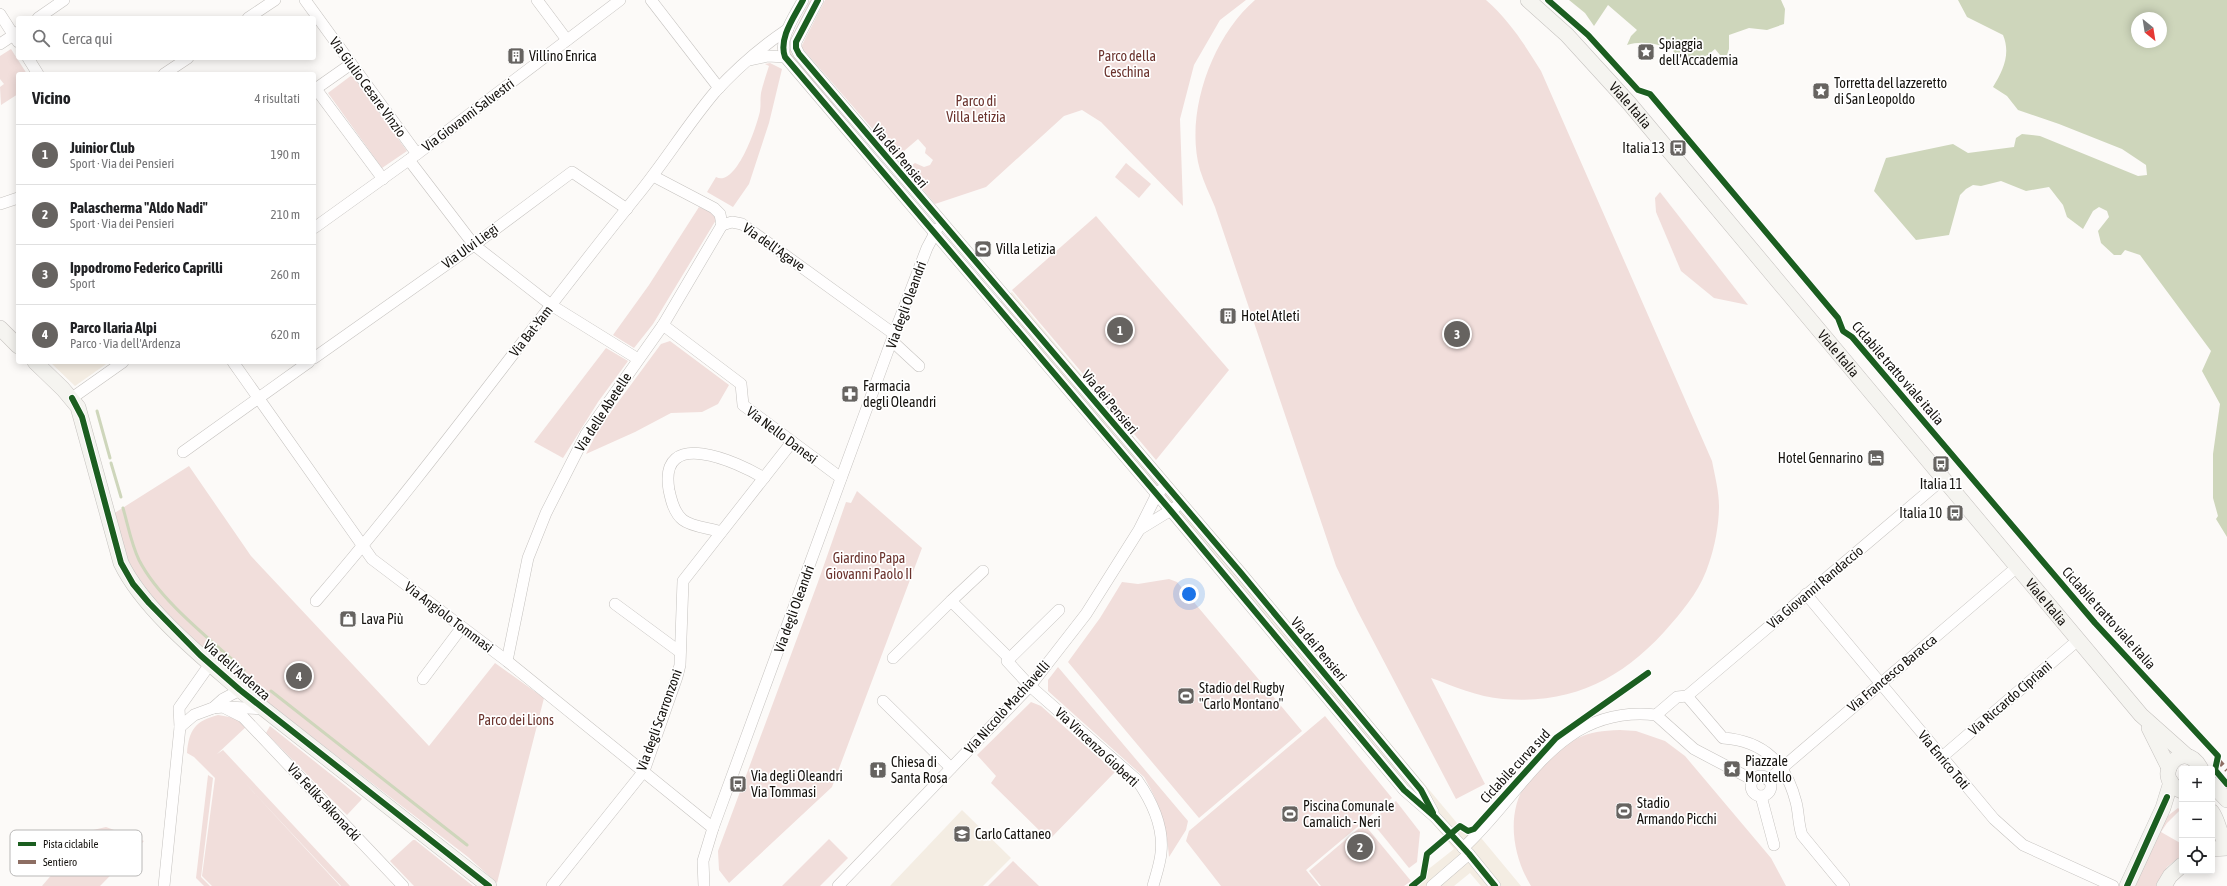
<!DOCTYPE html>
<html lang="it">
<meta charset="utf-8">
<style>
body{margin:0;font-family:"Asap Condensed",sans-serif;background:#f2f2f2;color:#202124}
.controls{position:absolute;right:12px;bottom:12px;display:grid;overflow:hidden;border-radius:4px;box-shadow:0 2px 10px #0003}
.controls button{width:36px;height:36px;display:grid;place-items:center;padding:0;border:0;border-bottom:1px solid #e0e0e0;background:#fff;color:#202124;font:20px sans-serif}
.compass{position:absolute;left:2131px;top:12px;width:36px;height:36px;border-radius:50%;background:#fff;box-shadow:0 2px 10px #0003;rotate:150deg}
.you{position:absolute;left:1189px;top:594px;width:14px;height:14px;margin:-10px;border:3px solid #fff;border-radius:50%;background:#1a73e8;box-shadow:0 0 0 6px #1a73e833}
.badge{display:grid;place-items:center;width:26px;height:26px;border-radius:50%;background:#666360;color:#fff;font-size:13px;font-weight:700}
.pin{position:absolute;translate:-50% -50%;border:2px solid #fff;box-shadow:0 1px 4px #0006}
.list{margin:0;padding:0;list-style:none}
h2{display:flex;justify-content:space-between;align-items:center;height:52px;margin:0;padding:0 16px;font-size:17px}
h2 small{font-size:13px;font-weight:400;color:#757577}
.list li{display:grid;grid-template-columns:26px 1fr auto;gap:12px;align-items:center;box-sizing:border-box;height:60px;padding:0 16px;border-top:1px solid #e0e0e0}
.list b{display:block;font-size:15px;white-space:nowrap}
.list p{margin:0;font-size:13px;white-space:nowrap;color:#757577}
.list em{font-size:13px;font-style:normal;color:#757577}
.icon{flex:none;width:22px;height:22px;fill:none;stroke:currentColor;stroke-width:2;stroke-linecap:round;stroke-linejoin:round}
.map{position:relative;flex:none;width:2227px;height:886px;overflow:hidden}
.search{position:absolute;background:#fff;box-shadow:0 2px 10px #0003;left:16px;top:16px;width:300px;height:44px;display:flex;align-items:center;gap:10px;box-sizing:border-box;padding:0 14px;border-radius:4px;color:#757577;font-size:15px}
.panel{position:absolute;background:#fff;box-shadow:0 2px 10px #0003;left:16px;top:72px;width:300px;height:292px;border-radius:4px}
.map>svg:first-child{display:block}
.built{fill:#f4ede3}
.green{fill:#f1dedb}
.water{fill:#ced6bb;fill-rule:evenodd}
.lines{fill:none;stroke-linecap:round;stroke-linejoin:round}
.stream{stroke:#ced6bb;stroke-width:3}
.street-casing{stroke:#c5c2bf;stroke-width:12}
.secondary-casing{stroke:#c5c2bf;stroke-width:16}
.street{stroke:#fffefe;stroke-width:11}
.secondary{stroke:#f5f4f0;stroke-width:15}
.quiet{stroke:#8d6e63;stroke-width:5;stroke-dasharray:10 5;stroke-linecap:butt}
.cycleway-casing{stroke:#fff;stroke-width:8}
.cycleway{stroke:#1b5e20;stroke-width:6}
.labels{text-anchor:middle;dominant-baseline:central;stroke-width:3.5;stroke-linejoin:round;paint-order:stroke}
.poi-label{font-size:14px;fill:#15120e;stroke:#fff;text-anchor:start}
.park-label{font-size:14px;fill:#6a322c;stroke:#fff}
.street-label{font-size:14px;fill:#15120e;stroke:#fff}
.key{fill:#fff;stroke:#b9b8b7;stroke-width:1}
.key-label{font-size:11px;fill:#15120e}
</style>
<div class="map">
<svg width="2227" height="886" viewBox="0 0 2227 886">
<rect width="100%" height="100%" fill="#fcfaf8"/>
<g class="built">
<polygon points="1012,292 1457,823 1477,833 1521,886 1481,886 1470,873 1454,886 1407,886 1454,849 999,303"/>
<polygon points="50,362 109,362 75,386"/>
<polygon points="962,810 1011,858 983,886 890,886"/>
</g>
<g class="green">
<polygon points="810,0 812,0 792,41 791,53 859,135 858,136 790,54 790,40"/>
<polygon points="825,0 1246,0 1220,20 1194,65 1180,119 1183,206 1101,122 1082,110 1064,116 986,187 935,204 906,170 915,163 924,167 930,165 933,160 925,153 926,148 918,139 897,157 801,47"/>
<path d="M 1255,0 L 1486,0 C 1509,20 1525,45 1541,71 L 1712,461 C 1715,476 1719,492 1719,506 C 1719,524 1715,546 1709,563 C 1702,586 1687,606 1671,624 C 1626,677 1574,705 1503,699 C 1477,697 1454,686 1431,678 L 1485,784 L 1456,799 L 1357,610 L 1336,566 L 1215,207 C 1210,195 1204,183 1200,170 C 1184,114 1212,37 1255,0 Z"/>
<polygon points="11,49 27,74 18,74 18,94 1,105 0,87 4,84 0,79 0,56"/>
<path d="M 770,63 L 782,69 L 769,123 L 749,184 L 733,207 L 707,192 L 716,177 C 736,188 757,126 760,111 C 761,105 760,99 761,93 C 763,84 766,75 769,66 L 765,64 Z"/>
<polygon points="352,75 407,151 382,168 328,93"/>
<polygon points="1126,163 1151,184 1139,198 1115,177"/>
<polygon points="1660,192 1748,305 1714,298 1681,271 1656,212 1655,198"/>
<polygon points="699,207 719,215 653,324 634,348 613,335 649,285"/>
<polygon points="1096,216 1229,370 1156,460 1012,290"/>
<polygon points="670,341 729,385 718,404 702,412 671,413 635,432 586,454 599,428 661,344"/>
<polygon points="606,348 628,361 598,402 563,458 534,442"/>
<path d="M 189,466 L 251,556 L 429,746 L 495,663 L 544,698 L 497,883 L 468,857 C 405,808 341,760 279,711 C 226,670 169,627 133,571 C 122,554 118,533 113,514 Z"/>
<polygon points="857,491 922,548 832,787 729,883 719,870 718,851 818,582 846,502 851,503"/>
<polygon points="1169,579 1177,582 1302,731 1199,818 1068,662 1100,618 1122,582 1138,584"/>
<path d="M 1058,667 L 1188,821 L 1186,830 L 1169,857 C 1167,827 1160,804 1144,777 L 1048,691 L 1048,680 Z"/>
<polygon points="1031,702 1041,706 1115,772 1049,840 991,783 996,776 977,755"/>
<path d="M 218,715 L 235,718 L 247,726 L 217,754 L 223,750 L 350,886 L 341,886 L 245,783 L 340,886 L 212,886 L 202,876 L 215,778 L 194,757 L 187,753 C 189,730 195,721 218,715 Z"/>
<polygon points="1325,716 1392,798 1306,870 1319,886 1221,886 1186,841 1189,831"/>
<polygon points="270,726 362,799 347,815 266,733"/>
<path d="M 1620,730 L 1636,731 L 1665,741 L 1685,756 L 1771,858 L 1786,886 L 1531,886 C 1512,855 1505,810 1529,779 C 1534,773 1541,768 1547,762 C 1572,738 1584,731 1620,730 Z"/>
<polygon points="208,775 213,778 201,877 210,886 204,886 196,878"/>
<polygon points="1396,801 1420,832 1417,862 1409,868 1371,821"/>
<polygon points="2178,808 2180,810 2167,823 2161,832 2182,844 2182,855 2167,867 2157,886 2133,886 2165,818"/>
<polygon points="1364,824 1411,881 1404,886 1321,886 1309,871"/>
<polygon points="106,827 144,841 100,886 42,886 89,831"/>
<polygon points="829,839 848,858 820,886 782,886"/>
<polygon points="413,840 415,840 473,886 414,886 390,861"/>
<polygon points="1013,861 1039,886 988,886"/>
</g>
<g class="water">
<path d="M 1569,0 L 1781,0 L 1785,9 L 1784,24 L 1767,30 L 1749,28 L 1729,35 L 1729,49 L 1727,55 L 1720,55 L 1715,49 L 1708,55 L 1684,63 L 1678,58 L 1672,49 C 1658,44 1642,40 1627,45 L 1631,36 L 1637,30 L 1608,5 L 1594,26 L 1585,13 Z"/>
<path d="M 1958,0 L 2227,0 L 2227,537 L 2216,519 L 2218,516 L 2213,498 L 2213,454 L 2220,404 L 2202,371 L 2211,351 L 2140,255 L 2125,250 L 2121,255 L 2114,255 L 2101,243 L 2098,231 L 2109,217 L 2107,211 L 2099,207 L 2093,211 L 2083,229 L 2067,217 L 2063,205 L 2049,187 L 2026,191 L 2001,181 L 1981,186 L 1973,185 L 1966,189 L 1960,195 L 1949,235 L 1916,240 L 1874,191 L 1886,158 L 1953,144 L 1968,153 L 2014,147 L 2016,138 L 2022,134 L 2040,136 L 2138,176 L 2147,175 L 2146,165 L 2122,149 L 2059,124 L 2018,110 L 2007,96 L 1993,87 C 2003,71 2011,54 2003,35 L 1967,17 ZM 2137,18 L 2161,18 L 2161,42 L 2137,42 Z"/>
</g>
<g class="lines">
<g class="stream">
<polyline points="97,411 110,458"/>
<polyline points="111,463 121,497"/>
<path d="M 123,508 C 128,525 131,543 139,560 C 160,601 210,639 244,670"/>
<polyline points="271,691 467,845"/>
</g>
<g class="street-casing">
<g id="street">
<polyline points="305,0 417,154"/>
<polyline points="537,0 567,40"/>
<polyline points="651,0 719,88"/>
<path d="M 803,0 C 795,16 778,38 785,57 L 1171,511 L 1404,790 L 1435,817 L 1469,854 L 1495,886"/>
<polyline points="818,0 796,42 796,48 799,54 1241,573 1421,790 1433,812"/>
<polyline points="0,14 18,42"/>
<polyline points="38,18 64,0"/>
<polyline points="248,18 275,0"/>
<polyline points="0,44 18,32"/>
<polyline points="28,58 38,74"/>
<polyline points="750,60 768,56 785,57"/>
<polyline points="164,74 188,58"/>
<polyline points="316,89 383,179"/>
<polyline points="314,90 351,64"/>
<polyline points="409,160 474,245 551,305 638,359"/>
<polyline points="653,176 714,208 720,214 722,225"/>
<polyline points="0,204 18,198"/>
<polyline points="722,225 732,222 742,224 894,334"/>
<polyline points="314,228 417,154 620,0"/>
<polyline points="663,325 741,384 743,405 841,478"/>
<polyline points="892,341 919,366"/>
<polyline points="314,358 474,245 572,172 627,209"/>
<polyline points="233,362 372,559 507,661 713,828"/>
<polyline points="72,398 123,362"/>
<polyline points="183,452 309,362"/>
<polyline points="1140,529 1176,507"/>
<path d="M 721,532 C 710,528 692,527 683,520 C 674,513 671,500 669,490 C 658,426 738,462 764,478"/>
<polyline points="983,571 951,601 1009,658"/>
<polyline points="1806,594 1994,819 2023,845 2113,886"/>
<path d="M 316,601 C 428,471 528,331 636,197 C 664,163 687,125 715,92 C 737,68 761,47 788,29"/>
<polyline points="615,604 680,652"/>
<path d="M 1059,610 L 1007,661 L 1030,686 L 1137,780 C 1151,800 1164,827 1161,853 C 1160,864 1156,875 1153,886"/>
<polyline points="893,658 951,601"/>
<polyline points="507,661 528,558 546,513 586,434 663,325 722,225"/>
<polyline points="423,679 462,627"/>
<polyline points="1687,696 1943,479"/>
<path d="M 1687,696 L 1723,738 C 1764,741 1786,763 1796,802 C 1799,813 1798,824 1802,835 L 1844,886"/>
<polyline points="883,701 951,768"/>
<polyline points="228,707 264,709"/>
<polyline points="213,708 223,707 243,717 403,886"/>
<polyline points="1656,715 1694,749 1753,780"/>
<polyline points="180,727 194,715 213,708 223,699 240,690"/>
<polyline points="1942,757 2078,640"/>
<circle cx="1761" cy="786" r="10"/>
<polyline points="1768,780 2017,567"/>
<polyline points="1761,796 1774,845"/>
<path d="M 1463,848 C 1524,793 1557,704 1656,715 L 1677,697 L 1687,696"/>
<polyline points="164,886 180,727 179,708 210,664"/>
<polyline points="552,886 644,771 677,677 680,665 683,581 792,442"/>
<polyline points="704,886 703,861 713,828 894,334 927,248 937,229"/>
<polyline points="838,886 1030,686 1086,614 1139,530 1157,494 1161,490"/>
<polyline points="1432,886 1469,854"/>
</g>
</g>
<g class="secondary-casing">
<g id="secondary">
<path id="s1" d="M 1528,0 L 1567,35 L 1629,103 L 2141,715 L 2187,756"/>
<polyline points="0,328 18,346"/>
<path d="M 35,362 L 63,389 L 78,407 L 121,563 C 143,609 201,656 240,690 L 489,886"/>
<polyline points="2149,728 2169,768"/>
<polyline points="2212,784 2227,800"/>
<path d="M 2182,791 C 2148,777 2184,735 2201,769"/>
<path d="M 2212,812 C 2219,822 2219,835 2227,845"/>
<polyline points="2212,849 2227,848"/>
<polyline points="2127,886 2163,808 2171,782"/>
<polyline points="2164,886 2170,876 2182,865"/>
</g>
</g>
<use href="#street" class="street"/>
<use href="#secondary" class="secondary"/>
<polyline class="quiet" points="2216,758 2227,770"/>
<g class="cycleway-casing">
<g id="cycleway">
<path d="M 803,0 C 795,16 778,38 785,57 L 1171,511 L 1404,790 L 1435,817 L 1469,854 L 1495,886"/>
<polyline points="818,0 796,42 796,48 799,54 1241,573 1421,790 1433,813"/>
<polyline points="1548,0 1588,35 1638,90 1650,94 1838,318 1843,331 1852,337 2095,623 2218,756 2215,770 2227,784"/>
<polyline points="72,398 82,417 121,563 133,584 149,603 200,655 240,690 489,886"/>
<polyline points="1412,886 1423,877 1427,854 1460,826 1468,831 1474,829 1556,738 1648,673"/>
<polyline points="2127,886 2167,797"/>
</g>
</g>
<use href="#cycleway" class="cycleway"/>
</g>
<defs>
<g id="sight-square" transform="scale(0.9)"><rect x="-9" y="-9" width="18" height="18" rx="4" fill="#666360" stroke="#fff"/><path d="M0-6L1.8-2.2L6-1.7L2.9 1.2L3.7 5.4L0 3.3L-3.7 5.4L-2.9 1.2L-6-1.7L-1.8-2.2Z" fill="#fff"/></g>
<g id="building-square" transform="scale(0.9)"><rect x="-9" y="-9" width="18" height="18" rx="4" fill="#666360" stroke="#fff"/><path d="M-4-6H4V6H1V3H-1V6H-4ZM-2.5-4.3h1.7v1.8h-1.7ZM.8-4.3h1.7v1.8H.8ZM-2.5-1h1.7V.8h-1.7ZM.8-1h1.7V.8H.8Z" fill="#fff"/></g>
<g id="bus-square" transform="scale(0.9)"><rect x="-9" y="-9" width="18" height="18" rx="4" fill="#666360" stroke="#fff"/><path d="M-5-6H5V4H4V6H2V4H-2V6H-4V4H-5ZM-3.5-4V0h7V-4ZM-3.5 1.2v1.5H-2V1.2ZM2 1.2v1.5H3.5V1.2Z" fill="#fff"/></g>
<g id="stadium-square" transform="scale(0.9)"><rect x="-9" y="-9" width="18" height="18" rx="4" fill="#666360" stroke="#fff"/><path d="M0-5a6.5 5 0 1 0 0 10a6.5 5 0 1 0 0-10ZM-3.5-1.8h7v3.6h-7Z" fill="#fff"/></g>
<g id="pharmacy-square" transform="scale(0.9)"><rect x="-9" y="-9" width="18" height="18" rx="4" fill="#666360" stroke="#fff"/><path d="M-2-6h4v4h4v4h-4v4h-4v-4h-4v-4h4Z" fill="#fff"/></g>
<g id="hotel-square" transform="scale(0.9)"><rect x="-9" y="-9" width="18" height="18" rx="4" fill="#666360" stroke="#fff"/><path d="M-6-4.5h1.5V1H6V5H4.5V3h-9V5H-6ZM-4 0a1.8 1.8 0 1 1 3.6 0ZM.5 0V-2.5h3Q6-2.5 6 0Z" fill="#fff"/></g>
<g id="shop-square" transform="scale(0.9)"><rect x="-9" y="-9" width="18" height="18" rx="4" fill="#666360" stroke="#fff"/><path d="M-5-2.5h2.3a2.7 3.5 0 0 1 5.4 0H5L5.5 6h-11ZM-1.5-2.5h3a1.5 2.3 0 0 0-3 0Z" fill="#fff"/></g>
<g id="church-square" transform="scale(0.9)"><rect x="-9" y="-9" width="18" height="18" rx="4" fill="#666360" stroke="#fff"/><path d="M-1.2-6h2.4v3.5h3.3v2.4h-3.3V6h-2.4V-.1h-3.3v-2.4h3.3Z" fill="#fff"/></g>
<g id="school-square" transform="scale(0.9)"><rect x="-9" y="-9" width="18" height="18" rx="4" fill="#666360" stroke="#fff"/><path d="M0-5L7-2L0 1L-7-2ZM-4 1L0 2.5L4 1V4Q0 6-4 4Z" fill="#fff"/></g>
</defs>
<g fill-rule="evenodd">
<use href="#sight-square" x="1646" y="52"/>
<use href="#building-square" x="516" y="56"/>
<use href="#sight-square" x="1821" y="91"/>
<use href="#bus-square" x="1678" y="148"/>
<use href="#stadium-square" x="983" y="249"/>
<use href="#building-square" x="1228" y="316"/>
<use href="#pharmacy-square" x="850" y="394"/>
<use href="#hotel-square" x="1876" y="458"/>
<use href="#bus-square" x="1941" y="464"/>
<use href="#bus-square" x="1955" y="513"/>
<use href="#shop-square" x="348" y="619"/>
<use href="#stadium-square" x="1186" y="696"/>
<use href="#sight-square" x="1732" y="769"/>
<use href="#church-square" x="878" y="770"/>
<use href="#bus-square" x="738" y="784"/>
<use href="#stadium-square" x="1624" y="811"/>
<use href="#stadium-square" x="1290" y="814"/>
<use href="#school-square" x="962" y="834"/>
</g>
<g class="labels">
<g class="poi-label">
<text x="1659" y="44">Spiaggia<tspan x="1659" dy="16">dell'Accademia</tspan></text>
<text x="529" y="56">Villino Enrica</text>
<text x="1834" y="83">Torretta del lazzeretto<tspan x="1834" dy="16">di San Leopoldo</tspan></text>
<text x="1665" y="148" text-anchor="end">Italia 13</text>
<text x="996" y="249">Villa Letizia</text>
<text x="1241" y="316">Hotel Atleti</text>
<text x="863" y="386">Farmacia<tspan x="863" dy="16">degli Oleandri</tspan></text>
<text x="1863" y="458" text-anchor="end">Hotel Gennarino</text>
<text x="1941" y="484" text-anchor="middle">Italia 11</text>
<text x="1942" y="513" text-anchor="end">Italia 10</text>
<text x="361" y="619">Lava Più</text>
<text x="1199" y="688">Stadio del Rugby<tspan x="1199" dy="16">"Carlo Montano"</tspan></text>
<text x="1745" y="761">Piazzale<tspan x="1745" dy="16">Montello</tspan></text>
<text x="891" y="762">Chiesa di<tspan x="891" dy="16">Santa Rosa</tspan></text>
<text x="751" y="776">Via degli Oleandri<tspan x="751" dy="16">Via Tommasi</tspan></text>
<text x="1637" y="803">Stadio<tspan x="1637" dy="16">Armando Picchi</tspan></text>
<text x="1303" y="806">Piscina Comunale<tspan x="1303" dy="16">Camalich - Neri</tspan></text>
<text x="975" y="834">Carlo Cattaneo</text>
</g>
<g class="park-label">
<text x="1127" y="56">Parco della<tspan x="1127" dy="16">Ceschina</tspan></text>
<text x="976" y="101">Parco di<tspan x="976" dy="16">Villa Letizia</tspan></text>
<text x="869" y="558">Giardino Papa<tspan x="869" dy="16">Giovanni Paolo II</tspan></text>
<text x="516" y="720">Parco dei Lions</text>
</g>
<g class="street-label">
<text transform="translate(368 87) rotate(54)">Via Giulio Cesare Vinzio</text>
<text stroke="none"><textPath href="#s1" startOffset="147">Viale Italia</textPath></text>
<text transform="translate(468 115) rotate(-37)">Via Giovanni Salvestri</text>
<text transform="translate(900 156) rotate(50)">Via dei Pensieri</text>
<text transform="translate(470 246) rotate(-36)">Via Ulvi Liegi</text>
<text transform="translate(774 247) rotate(35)">Via dell'Agave</text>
<text transform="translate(906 305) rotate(-70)">Via degli Oleandri</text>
<text transform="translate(531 331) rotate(-52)">Via Bat-Yam</text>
<text stroke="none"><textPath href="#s1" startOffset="471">Viale Italia</textPath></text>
<text transform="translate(1898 373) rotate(49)">Ciclabile tratto viale italia</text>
<text transform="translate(1110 402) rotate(50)">Via dei Pensieri</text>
<text transform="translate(603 412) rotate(-57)">Via delle Abetelle</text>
<text transform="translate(782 435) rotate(37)">Via Nello Danesi</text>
<text transform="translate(1815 587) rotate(-40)">Via Giovanni Randaccio</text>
<text stroke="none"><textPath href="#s1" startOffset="795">Viale Italia</textPath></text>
<text transform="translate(794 609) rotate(-70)">Via degli Oleandri</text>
<text transform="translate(449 617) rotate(37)">Via Angiolo Tommasi</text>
<text transform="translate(2109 618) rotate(48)">Ciclabile tratto viale italia</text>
<text transform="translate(1319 649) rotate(50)">Via dei Pensieri</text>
<text transform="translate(237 670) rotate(41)">Via dell'Ardenza</text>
<text transform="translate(1892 673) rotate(-40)">Via Francesco Baracca</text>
<text transform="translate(2010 698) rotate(-41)">Via Riccardo Cipriani</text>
<text transform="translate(1007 707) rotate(-48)">Via Niccolò Machiavelli</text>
<text transform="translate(659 720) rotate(-70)">Via degli Scarronzoni</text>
<text transform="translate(1097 747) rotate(43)">Via Vincenzo Gioberti</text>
<text transform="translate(1944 760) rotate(50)">Via Enrico Toti</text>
<text transform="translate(1515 766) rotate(-47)">Ciclabile curva sud</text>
<text transform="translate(324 802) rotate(47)">Via Feliks Bikonacki</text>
</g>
</g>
<rect x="10" y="830" width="132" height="46" rx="6" class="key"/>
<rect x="18" y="842" width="18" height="4" fill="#1b5e20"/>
<rect x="18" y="860" width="18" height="4" fill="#8d6e63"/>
<g class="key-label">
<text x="43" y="848">Pista ciclabile</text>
<text x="43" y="866">Sentiero</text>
</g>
</svg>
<div class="controls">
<button>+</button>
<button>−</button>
<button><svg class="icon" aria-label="locate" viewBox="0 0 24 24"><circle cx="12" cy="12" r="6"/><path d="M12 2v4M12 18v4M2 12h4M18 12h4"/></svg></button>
</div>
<svg class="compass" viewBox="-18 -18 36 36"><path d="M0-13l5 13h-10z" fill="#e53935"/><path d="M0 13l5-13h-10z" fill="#757577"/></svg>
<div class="you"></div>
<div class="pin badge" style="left:1120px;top:330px">1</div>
<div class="pin badge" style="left:1360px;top:847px">2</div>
<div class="pin badge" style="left:1457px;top:334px">3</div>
<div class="pin badge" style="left:299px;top:676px">4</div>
<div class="search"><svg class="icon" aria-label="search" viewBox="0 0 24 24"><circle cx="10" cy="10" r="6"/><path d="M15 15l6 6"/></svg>Cerca qui</div>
<section class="panel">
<h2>Vicino<small>4 risultati</small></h2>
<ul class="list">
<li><span class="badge">1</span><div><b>Juinior Club</b><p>Sport · Via dei Pensieri</p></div><em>190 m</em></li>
<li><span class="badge">2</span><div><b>Palascherma &quot;Aldo Nadi&quot;</b><p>Sport · Via dei Pensieri</p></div><em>210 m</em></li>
<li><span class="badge">3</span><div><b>Ippodromo Federico Caprilli</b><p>Sport</p></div><em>260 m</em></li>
<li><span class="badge">4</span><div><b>Parco Ilaria Alpi</b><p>Parco · Via dell'Ardenza</p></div><em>620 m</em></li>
</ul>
</section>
</div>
